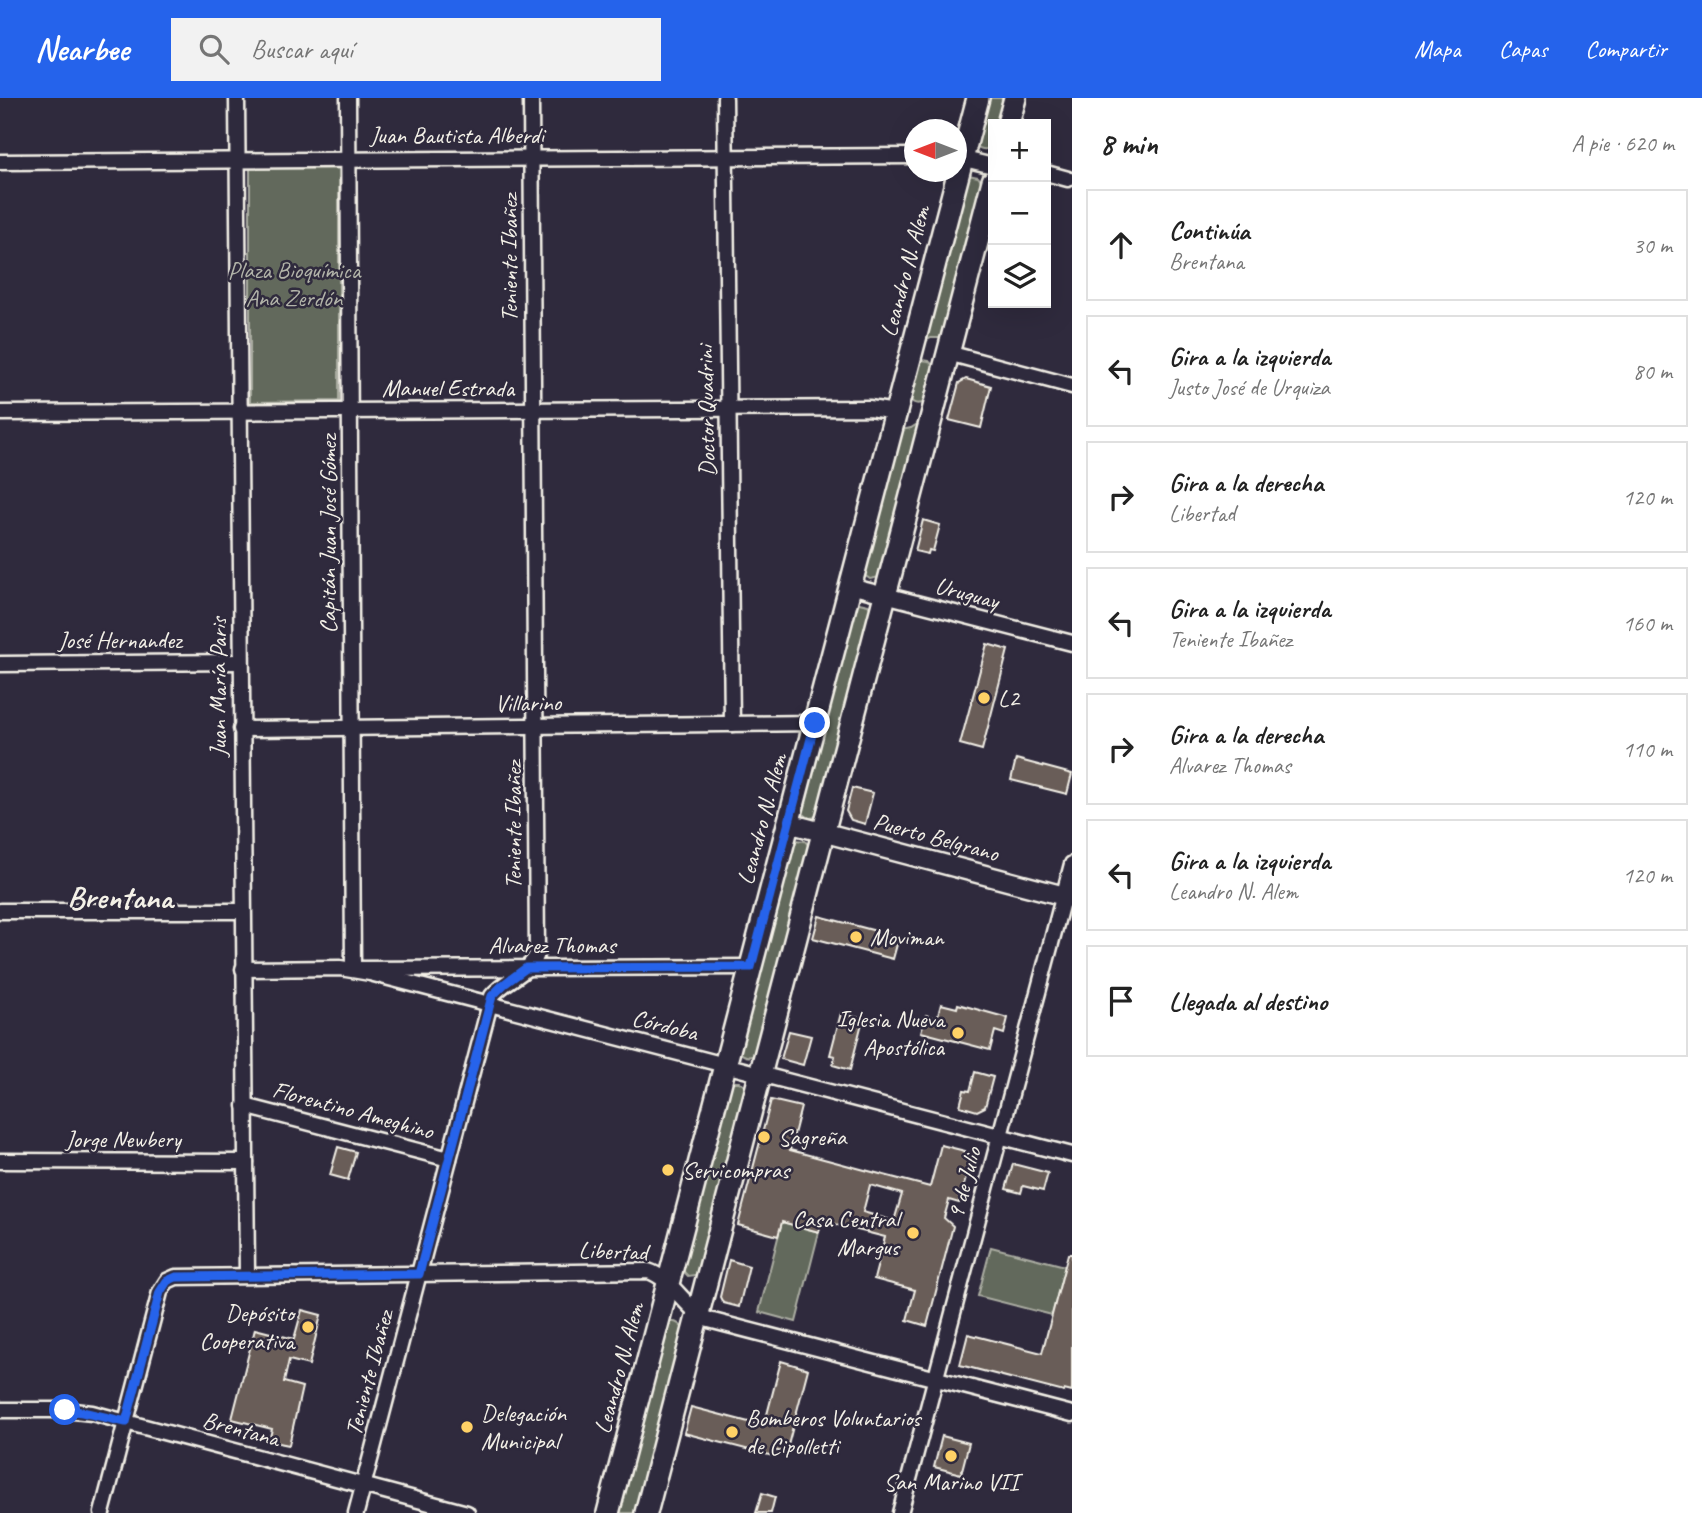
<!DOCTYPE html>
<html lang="es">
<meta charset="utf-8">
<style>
body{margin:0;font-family:Caveat,sans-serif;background:#f2f2f2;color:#222}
.controls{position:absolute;right:21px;top:21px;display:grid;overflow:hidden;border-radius:0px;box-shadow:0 7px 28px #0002}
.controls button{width:63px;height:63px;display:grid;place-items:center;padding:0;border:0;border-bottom:2px solid #e0e0e0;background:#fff;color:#222;font:35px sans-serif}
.compass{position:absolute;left:904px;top:21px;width:63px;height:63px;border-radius:50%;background:#fff;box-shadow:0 7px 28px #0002;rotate:270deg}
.stop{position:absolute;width:21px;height:21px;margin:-16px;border:5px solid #2563eb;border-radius:50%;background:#fff}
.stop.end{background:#2563eb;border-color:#fff;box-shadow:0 2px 7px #0008}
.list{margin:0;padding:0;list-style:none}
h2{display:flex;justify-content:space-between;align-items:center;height:91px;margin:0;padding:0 28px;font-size:30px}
h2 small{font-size:23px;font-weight:400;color:#767676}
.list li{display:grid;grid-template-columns:46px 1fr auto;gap:21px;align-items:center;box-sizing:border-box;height:112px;margin:0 14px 14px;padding:0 14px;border:2px solid #e0e0e0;border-radius:0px}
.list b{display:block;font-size:26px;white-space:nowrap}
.list p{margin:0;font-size:23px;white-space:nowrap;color:#767676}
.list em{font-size:23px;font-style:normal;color:#767676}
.icon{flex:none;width:38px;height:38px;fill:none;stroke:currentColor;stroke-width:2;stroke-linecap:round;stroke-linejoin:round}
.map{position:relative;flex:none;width:1072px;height:1415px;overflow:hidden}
header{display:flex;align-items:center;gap:42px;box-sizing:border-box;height:98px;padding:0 35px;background:#2563eb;color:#fff}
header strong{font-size:33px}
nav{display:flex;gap:38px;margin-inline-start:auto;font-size:24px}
.search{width:490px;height:63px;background:#f2f2f2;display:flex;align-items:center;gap:18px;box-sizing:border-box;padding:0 24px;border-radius:0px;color:#767676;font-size:26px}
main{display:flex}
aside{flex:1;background:#fff}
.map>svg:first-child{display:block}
.green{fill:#62695c;stroke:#abada2;stroke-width:2}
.building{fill:#695d58;stroke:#f4f1e8;stroke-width:2;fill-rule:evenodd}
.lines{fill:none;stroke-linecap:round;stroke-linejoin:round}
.minor-casing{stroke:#f4f1e8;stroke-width:19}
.tertiary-casing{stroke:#f4f1e8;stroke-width:23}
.secondary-casing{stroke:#f4f1e8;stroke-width:26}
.minor{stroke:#2f2a3d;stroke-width:14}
.tertiary{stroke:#2f2a3d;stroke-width:18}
.secondary{stroke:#2f2a3d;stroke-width:21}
.route{stroke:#2563eb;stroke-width:9}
.poi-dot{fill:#ffd166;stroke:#2f2a3d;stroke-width:2.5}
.labels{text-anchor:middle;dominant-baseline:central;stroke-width:5;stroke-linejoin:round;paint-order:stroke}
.street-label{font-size:24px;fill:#f4f1e8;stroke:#2f2a3d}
.park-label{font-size:24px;fill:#b2b4a9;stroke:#2f2a3d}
.poi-label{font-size:24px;fill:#f4f1e8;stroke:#2f2a3d;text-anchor:start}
.district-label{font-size:32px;font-weight:bold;fill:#f4f1e8;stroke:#2f2a3d}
</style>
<header>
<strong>Nearbee</strong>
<div class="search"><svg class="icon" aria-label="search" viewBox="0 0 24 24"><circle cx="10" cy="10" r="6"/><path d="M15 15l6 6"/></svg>Buscar aquí</div>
<nav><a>Mapa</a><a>Capas</a><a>Compartir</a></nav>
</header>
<main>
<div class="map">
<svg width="1072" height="1415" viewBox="0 0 1072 1415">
<rect width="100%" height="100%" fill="#2f2a3d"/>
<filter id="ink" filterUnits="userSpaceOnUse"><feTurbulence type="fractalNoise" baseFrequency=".0143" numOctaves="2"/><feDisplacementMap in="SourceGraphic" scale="14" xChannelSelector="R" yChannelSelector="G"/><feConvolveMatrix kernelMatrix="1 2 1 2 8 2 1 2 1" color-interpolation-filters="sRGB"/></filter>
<g filter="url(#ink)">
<g class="green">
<path d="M 983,0 L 1007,0 L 1000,26 L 993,26 L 993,48 C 987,53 981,52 975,47 Z"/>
<polygon points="339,67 339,303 250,304 250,68"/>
<polygon points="968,77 978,79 983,86 941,240 931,240 924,244"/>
<path d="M 921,262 L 929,263 L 935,270 L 926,304 C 898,314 914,277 917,265 Z"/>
<polygon points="922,323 880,479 870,481 864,477 901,332 911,330"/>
<polygon points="859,505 868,507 873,514 817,719 810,720 801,715 856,507"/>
<path d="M 795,742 L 805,743 L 810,749 L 757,955 C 750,961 744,959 738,953 L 792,744 Z"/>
<polygon points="734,984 739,984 746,989 700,1174 695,1177 688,1178 681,1171 731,985"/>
<polygon points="782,1124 819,1134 796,1224 759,1214"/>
<polygon points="991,1149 1065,1168 1052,1217 978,1198"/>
<path d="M 669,1224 C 676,1223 681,1226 684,1233 L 638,1415 L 614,1415 Z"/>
</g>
<g class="building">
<polygon points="966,281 991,288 981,330 949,322 959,285"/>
<polygon points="923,422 940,427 933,453 929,452 928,456 915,453"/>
<polygon points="987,546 1008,552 982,652 960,646"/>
<polygon points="1016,661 1072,676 1067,696 1011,682"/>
<polygon points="852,690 873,695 865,726 851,722 846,713"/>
<polygon points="819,818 899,839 893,861 813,840"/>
<polygon points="941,906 957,910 958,906 1008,920 1004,936 995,933 990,952 921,934 926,917 937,921"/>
<polygon points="841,915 863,921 850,972 833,967 835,958 830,957"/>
<polygon points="789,933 811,938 803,967 781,961"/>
<polygon points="975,974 993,979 985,1009 977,1013 960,1008 964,992 970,993"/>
<path d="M 771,1002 L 801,1009 L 790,1052 L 861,1071 L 930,1089 L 941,1047 L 965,1053 L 963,1060 L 971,1062 L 959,1105 L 949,1102 L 944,1120 L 953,1128 L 927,1228 L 907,1222 L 915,1192 L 874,1181 L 885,1139 L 822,1123 L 819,1134 L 782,1124 L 778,1138 L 738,1127 ZM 870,1087 L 902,1096 L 894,1123 L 863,1114 Z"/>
<polygon points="338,1049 356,1054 348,1082 330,1077"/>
<polygon points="1013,1066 1048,1075 1043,1093 1023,1088 1021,1095 1006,1091"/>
<polygon points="1068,1156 1072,1156 1072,1294 1064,1292 1064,1294 960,1267 968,1236 1042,1255"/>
<polygon points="729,1162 749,1168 739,1209 723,1205 720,1199"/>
<polygon points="302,1212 321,1217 309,1267 289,1262 284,1284 302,1289 289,1347 269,1343 272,1331 232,1321 255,1231 294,1241"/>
<polygon points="781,1263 808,1271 786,1355 774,1352 773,1358 684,1335 691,1309 764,1328"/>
<polygon points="942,1338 969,1345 961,1376 934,1369"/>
<polygon points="762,1395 775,1399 771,1415 756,1415"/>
</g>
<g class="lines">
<g class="minor-casing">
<g id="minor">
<polyline points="237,0 247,1177"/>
<polyline points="348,0 353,871 751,869"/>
<polyline points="725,0 732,626"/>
<polyline points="956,59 993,68"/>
<polyline points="0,64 914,58"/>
<polyline points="1046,75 1068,81"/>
<polyline points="948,255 1072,288"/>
<polyline points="0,315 869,310 896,314"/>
<polyline points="850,488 1072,545"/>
<polyline points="0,566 241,564"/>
<polyline points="241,631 815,625"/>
<polyline points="0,813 243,813"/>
<polyline points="243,871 340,870 370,875 1072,1057"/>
<polyline points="245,1008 449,1061"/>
<polyline points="0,1063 246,1064"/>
<polyline points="0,1312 65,1312 92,1315 467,1415"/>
<path d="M 102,1415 L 160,1194 L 167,1183 L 176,1179 L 648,1173 C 672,1180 686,1212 709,1222 L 1072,1316"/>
<path d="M 356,1415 L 492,898 C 504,882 530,875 537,856 L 531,0"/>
<polyline points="900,1415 1072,766"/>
</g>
</g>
<g class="tertiary-casing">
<polyline id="tertiary" points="788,725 1072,800"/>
</g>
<g class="secondary-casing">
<g id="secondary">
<polyline points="1008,26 1015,0"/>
<polyline points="608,1415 978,0"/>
<polyline points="646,1415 993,83"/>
</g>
</g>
<use href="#minor" class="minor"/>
<use href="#tertiary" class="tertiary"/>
<use href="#secondary" class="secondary"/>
</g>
</g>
<g class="lines" filter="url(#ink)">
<polyline class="route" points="65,1312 82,1314 126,1324 160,1194 167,1183 176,1179 419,1176 492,898 503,887 526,870 751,869 815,625"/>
</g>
<g class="poi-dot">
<circle cx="984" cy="600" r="7"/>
<circle cx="856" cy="839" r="7"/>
<circle cx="958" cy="935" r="7"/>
<circle cx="764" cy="1039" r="7"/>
<circle cx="668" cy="1072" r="7"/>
<circle cx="913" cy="1135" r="7"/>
<circle cx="308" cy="1229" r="7"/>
<circle cx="467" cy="1329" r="7"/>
<circle cx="732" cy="1334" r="7"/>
<circle cx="951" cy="1358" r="7"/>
</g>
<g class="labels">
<g class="street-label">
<text x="457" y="37">Juan Bautista Alberdi</text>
<text transform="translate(509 160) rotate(-90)">Teniente Ibañez</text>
<text transform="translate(905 173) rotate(-75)">Leandro N. Alem</text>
<text x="448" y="290">Manuel Estrada</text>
<text transform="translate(706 313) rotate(-91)">Doctor Quadrini</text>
<text transform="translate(328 436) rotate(-90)">Capitán Juan José Gómez</text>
<text transform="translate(967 495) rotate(15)">Uruguay</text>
<text x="120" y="542">José Hernandez</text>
<text transform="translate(218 589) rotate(-90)">Juan María Paris</text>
<text transform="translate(528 605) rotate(-1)">Villarino</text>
<text transform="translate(762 721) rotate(-75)">Leandro N. Alem</text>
<text transform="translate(513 727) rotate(-90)">Teniente Ibañez</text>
<text transform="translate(936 739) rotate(15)">Puerto Belgrano</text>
<text x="552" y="847">Alvarez Thomas</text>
<text transform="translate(665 927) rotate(14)">Córdoba</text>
<text transform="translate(353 1012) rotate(15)">Florentino Ameghino</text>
<text x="123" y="1041">Jorge Newbery</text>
<text transform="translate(964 1085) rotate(-75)">9 de Julio</text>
<text transform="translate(613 1153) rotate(2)">Libertad</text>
<text transform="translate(619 1270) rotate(-75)">Leandro N. Alem</text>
<text transform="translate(369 1275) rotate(-75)">Teniente Ibañez</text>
<text transform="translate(241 1331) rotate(15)">Brentana</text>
</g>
<g class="park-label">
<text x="294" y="172">Plaza Bioquímica<tspan x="294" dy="28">Ana Zerdón</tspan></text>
</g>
<g class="poi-label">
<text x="998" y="600">L2</text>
<text x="870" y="839">Moviman</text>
<text x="944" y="921" text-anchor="end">Iglesia Nueva<tspan x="944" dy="28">Apostólica</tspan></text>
<text x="778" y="1039">Sagreña</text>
<text x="682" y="1072">Servicompras</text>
<text x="899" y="1121" text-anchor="end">Casa Central<tspan x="899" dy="28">Margus</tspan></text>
<text x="294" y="1215" text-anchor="end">Depósito<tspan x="294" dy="28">Cooperativa</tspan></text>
<text x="481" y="1315">Delegación<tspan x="481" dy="28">Municipal</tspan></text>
<text x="746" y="1320">Bomberos Voluntarios<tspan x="746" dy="28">de Cipolletti</tspan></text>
<text x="951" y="1384" text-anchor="middle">San Marino VII</text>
</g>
<g class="district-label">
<text x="120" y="799">Brentana</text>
</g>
</g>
</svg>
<div class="controls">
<button>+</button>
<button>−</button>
<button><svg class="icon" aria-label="layers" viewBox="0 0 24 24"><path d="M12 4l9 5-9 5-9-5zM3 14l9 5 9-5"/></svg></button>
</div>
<svg class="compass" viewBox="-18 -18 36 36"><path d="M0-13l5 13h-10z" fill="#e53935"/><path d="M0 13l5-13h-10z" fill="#767676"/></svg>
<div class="stop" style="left:65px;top:1312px"></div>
<div class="stop end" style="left:815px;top:625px"></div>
</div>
<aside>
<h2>8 min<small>A pie · 620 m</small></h2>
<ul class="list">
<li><svg class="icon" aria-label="ahead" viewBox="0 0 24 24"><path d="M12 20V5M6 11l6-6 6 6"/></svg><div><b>Continúa</b><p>Brentana</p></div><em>30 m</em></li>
<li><svg class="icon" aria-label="left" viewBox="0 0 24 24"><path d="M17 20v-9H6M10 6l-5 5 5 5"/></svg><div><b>Gira a la izquierda</b><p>Justo José de Urquiza</p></div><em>80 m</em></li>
<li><svg class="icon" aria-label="right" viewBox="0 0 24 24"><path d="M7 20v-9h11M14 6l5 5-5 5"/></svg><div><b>Gira a la derecha</b><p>Libertad</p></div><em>120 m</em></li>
<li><svg class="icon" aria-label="left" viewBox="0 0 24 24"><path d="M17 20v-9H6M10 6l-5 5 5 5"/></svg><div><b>Gira a la izquierda</b><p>Teniente Ibañez</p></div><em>160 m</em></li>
<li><svg class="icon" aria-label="right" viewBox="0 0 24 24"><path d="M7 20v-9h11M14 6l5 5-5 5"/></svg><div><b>Gira a la derecha</b><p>Alvarez Thomas</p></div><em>110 m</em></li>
<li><svg class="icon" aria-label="left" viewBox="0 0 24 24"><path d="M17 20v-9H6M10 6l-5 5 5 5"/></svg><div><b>Gira a la izquierda</b><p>Leandro N. Alem</p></div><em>120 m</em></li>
<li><svg class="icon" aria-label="arrive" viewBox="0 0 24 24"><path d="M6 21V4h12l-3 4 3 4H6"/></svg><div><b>Llegada al destino</b></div></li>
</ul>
</aside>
</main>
